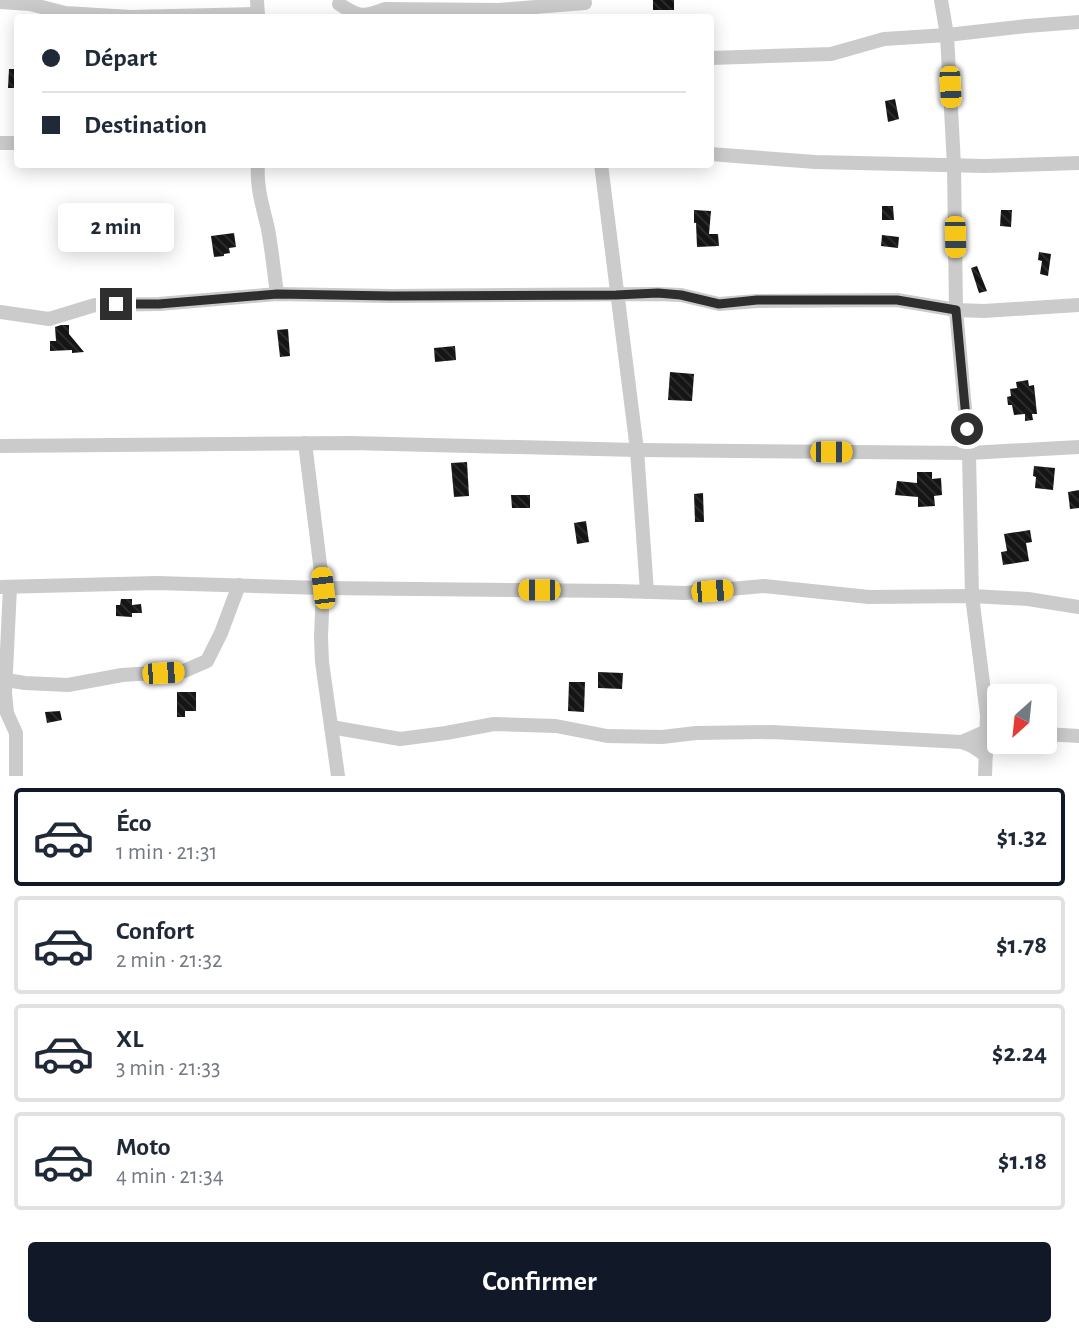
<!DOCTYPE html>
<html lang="fr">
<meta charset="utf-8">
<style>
body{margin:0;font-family:"Alegreya Sans",sans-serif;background:#f2f2f3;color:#1f2937;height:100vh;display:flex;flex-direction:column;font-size:26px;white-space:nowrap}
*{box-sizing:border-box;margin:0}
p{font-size:23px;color:#747a83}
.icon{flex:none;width:38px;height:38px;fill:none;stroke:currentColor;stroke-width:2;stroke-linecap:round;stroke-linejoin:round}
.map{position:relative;height:776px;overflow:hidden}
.drawer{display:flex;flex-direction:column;background:#fff;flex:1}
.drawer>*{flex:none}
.hud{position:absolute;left:14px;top:14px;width:700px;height:154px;border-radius:7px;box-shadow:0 4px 18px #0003;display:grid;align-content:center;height:154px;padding:0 28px;background:#fff}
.needle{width:46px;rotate:207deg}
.buttons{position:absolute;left:987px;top:684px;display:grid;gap:14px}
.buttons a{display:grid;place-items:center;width:70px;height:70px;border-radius:7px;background:#fff;box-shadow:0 4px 18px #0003;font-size:35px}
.end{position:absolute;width:32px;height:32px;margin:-16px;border:9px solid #2e2e2e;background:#fff;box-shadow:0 0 0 4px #fff}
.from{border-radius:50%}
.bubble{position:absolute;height:49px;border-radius:7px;background:#fff;box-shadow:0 4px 18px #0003;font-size:23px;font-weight:600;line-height:49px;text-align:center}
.car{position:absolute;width:21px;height:42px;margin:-21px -10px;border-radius:9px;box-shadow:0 0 5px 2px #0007;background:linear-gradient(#f5c518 24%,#345 0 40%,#f5c518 0 76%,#345 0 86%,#f5c518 0)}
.hud b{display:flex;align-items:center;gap:24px;height:66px;font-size:26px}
.hud b+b{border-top:2px solid #e0e1e3}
.hud i{width:18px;height:18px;background:#1f2937}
ul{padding:12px 0 0;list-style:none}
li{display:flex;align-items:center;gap:21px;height:98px;margin:0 14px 10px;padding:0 14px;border:4px solid #e0e1e3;border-radius:7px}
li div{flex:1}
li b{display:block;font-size:26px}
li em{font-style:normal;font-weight:600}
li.selected{border-color:#111827}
li>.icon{width:63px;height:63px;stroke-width:1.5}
.cta{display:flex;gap:14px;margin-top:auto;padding:14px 28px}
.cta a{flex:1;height:80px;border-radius:7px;background:#111827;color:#fff;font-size:28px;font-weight:600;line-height:80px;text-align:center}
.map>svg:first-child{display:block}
.building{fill:url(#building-back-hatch)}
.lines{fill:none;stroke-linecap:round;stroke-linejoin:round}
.minor{stroke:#cbcbcb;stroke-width:14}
.route{stroke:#2e2e2e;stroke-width:9}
</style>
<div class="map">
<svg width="1079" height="776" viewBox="0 0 1079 776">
<defs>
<pattern id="building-back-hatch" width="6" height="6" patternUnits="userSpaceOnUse" patternTransform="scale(1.75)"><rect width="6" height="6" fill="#151515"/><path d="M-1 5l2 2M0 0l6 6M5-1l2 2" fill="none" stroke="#2f2f2f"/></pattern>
</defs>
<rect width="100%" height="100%" fill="#fff"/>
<!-- building -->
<g class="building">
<rect x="653" y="0" width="21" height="10"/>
<path d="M9 69H18V88H8Z"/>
<path d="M895 99 899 119 888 122 885 101Z"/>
<path d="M882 206H893L894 220H882Z"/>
<path d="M694 210 711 211 709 234H718L719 246 697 247 696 223H694Z"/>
<path d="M1001 210H1012L1011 227 1000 226Z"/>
<path d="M79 211H89L91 224H97V241H79Z"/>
<path d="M234 233 236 247 229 248 230 253 224 254V256L214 257 211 236Z"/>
<path d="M882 235 899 237 898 248 881 246Z"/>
<path d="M1039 252 1051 254 1048 276 1040 274 1042 261 1038 260Z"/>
<path d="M977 266 987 291 979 293 971 268Z"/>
<path d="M61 325H69V334L84 352 72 353V350L50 351V341H56L55 327Z"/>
<path d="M288 329 290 356 280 357 277 330Z"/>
<path d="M455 346 456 360 435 362 434 348Z"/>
<path d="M670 372 694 374 692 401 668 400Z"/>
<path d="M1028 380 1029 386 1034 385 1037 414H1032L1033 420 1025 421V414L1014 415 1012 405H1008L1007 397 1011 396 1010 389 1017 388 1016 382Z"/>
<path d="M467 462 469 496 454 497 451 463Z"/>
<path d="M1034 466 1055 468 1053 490 1035 488 1036 477 1033 476Z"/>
<path d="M917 472H932V479L941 478 942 495 934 496 935 506 918 507V497L895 495 897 481 917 483Z"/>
<path d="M1079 490V508L1070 509 1068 492Z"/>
<path d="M703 493 704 522H695L694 494Z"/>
<path d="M511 495H530V508H512Z"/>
<path d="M586 521 589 542 577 544 574 523Z"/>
<path d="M1030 530 1032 542 1026 543 1029 561 1003 565 1001 552 1007 551 1004 534Z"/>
<path d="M121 599H132V605L141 604 142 613H132V617L116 616V605H120Z"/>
<path d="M598 672 623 673 622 689 598 688Z"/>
<path d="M569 682H585L584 712 568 711Z"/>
<path d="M177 692H196V711H185V717H177Z"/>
<path d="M60 711 62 720 47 723 45 712Z"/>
</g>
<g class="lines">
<!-- minor -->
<g class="minor">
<path d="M257 0 258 18"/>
<path d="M941 0 947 35 954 165 956 310 969 453 972 596 987 715 985 776"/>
<path d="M0 2 30 4 65 13 131 17 258 14"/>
<path d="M339 4C359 17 362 18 385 9L499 10 585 3"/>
<path d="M710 58 831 54 884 39 947 35 1027 26 1079 22"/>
<path d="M0 143H18"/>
<path d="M710 154 815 162 985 166 1079 163"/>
<path d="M258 164C256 187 263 207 268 229 272 251 274 272 277 294"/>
<path d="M601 164 637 450 647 592"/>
<path d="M0 312 49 319 95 305 159 304 277 294 391 296 658 294 681 295 719 304 757 301 897 300 956 310 984 311 1079 305"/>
<path d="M305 443 323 588 321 637 322 662 338 776"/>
<path d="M0 446 351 443 637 450 969 453 1079 447"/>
<path d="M0 587 157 583 323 588 618 591 685 593 764 586 869 597 972 596 1028 599 1079 607"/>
<path d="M10 587 5 693 7 713 16 733V776"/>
<path d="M0 681 6 680 25 683 68 685 122 675 184 671 207 661 221 633 239 585"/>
<path d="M331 727 400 739 446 733 494 724 556 726 607 736 662 737 696 733 772 732 962 742 972 746 986 755"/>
<path d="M1045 734 1079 736"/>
<path d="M962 742 987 731 999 732"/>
</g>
</g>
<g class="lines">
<!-- route -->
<path class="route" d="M116 304H159L277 294 391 296 616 295 658 293 681 295 719 304 757 300H897L956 310 967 429"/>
</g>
</svg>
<div class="buttons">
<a><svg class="needle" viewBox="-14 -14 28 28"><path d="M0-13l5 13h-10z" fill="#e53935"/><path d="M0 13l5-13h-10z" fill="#747a83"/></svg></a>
</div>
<i class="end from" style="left:967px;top:429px"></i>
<i class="end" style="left:116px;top:304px"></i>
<div class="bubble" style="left:58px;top:203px;width:116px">2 min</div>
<i class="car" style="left:950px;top:87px;rotate:177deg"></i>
<i class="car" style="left:955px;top:237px;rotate:179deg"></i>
<i class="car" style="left:831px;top:452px;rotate:90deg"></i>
<i class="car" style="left:323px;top:588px;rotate:353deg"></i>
<i class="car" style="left:539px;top:590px;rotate:270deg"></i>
<i class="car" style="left:712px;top:591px;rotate:85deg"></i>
<i class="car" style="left:163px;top:673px;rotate:86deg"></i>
<div class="hud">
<b><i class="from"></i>Départ</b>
<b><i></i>Destination</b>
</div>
</div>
<section class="drawer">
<ul>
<li class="selected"><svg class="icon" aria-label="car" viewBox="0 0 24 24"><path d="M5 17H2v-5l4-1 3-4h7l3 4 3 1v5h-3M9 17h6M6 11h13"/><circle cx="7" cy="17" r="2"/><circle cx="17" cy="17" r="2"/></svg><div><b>Éco</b><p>1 min · 21:31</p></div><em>$1.32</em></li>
<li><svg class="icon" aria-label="car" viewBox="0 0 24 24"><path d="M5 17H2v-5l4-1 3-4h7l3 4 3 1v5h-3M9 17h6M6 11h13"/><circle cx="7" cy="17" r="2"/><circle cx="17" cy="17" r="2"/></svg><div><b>Confort</b><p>2 min · 21:32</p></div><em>$1.78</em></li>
<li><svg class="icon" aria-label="car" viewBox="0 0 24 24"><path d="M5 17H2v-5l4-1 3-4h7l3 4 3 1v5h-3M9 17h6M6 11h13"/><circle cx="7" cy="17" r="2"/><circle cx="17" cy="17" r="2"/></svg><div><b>XL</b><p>3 min · 21:33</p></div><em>$2.24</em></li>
<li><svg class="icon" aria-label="car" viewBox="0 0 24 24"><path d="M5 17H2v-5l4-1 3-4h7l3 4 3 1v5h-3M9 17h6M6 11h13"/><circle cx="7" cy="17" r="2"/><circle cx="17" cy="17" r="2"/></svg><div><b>Moto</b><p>4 min · 21:34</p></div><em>$1.18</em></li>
</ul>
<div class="cta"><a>Confirmer</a></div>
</section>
